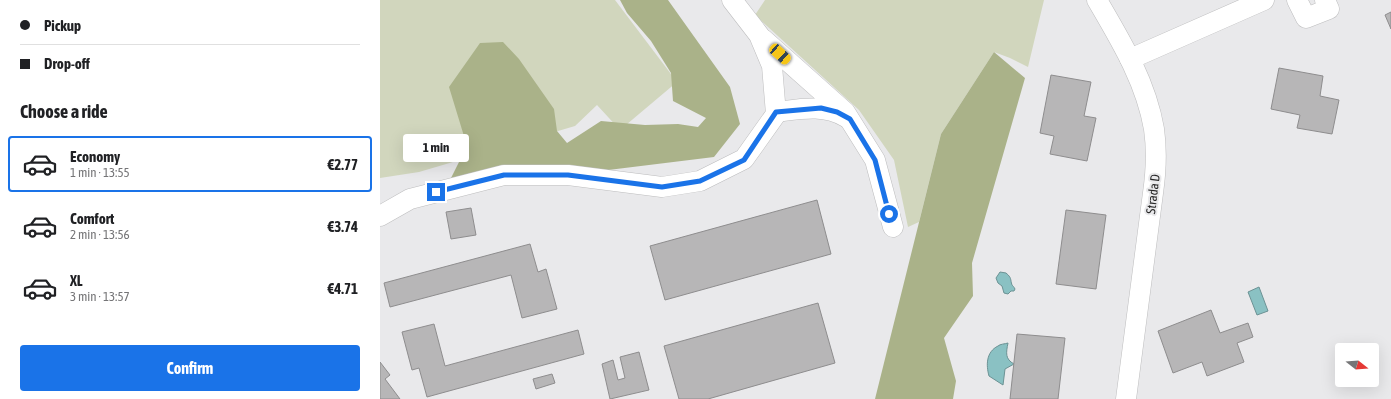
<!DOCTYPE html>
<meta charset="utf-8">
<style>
body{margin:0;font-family:"Asap Condensed",sans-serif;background:#f2f2f2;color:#202124;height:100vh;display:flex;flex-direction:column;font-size:15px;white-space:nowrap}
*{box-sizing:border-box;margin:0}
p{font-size:13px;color:#757577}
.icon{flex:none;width:22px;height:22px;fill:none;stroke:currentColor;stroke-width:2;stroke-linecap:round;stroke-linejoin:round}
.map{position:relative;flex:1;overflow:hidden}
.side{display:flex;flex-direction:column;background:#fff;width:380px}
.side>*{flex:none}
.guide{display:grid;align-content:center;height:88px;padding:0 20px;background:#fff}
.needle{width:26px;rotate:107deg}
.buttons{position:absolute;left:955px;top:343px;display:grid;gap:8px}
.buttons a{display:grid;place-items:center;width:44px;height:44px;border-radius:4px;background:#fff;box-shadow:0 4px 16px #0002;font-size:20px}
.end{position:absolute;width:18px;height:18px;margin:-9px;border:5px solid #1a73e8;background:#fff;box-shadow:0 0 0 2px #fff}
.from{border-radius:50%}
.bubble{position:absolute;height:28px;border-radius:4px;background:#fff;box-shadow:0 4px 16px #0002;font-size:13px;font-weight:700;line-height:28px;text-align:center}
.car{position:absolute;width:12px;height:24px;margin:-12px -6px;border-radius:5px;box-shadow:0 0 3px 1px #0007;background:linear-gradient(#f5c518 24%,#345 0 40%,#f5c518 0 76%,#345 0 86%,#f5c518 0)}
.guide b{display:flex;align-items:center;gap:14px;height:38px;font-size:15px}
.guide b+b{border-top:1px solid #e0e0e0}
.guide i{width:10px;height:10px;background:#202124}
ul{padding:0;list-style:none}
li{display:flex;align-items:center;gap:12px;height:56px;margin:0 8px 6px;padding:0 12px;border:2px solid transparent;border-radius:4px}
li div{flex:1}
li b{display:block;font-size:15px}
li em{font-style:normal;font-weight:700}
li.current{border-color:#1a73e8}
li>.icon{width:36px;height:36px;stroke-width:1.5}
h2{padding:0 20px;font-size:18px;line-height:48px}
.button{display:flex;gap:8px;margin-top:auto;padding:8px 20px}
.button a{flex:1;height:46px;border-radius:4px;background:#1a73e8;color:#fff;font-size:16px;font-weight:700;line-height:46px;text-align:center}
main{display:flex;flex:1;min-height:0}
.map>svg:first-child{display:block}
.green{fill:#d1d6bd}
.forest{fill:#aab289}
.water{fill:#8ac1c3;stroke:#6c9294}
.building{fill:#b7b6b7;stroke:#8e8d8e}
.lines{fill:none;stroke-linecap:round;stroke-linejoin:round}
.minor-casing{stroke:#bdbdbe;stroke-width:21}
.minor{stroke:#fff;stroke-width:20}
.route{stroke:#1a73e8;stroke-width:5}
.labels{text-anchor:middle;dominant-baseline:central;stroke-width:4;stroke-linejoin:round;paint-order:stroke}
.street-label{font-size:13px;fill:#262626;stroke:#e9e9eb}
</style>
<main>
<section class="side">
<div class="guide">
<b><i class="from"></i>Pickup</b>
<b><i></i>Drop-off</b>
</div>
<h2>Choose a ride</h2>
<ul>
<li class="current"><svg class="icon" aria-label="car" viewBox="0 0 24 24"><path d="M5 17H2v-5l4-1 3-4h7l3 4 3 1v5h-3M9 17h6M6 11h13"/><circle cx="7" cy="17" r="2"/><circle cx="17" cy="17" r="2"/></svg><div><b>Economy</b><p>1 min · 13:55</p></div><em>€2.77</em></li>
<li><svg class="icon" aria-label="car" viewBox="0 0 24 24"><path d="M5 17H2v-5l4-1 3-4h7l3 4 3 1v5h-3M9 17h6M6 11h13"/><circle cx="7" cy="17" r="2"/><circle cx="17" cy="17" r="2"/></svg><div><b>Comfort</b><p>2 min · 13:56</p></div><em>€3.74</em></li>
<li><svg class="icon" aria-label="car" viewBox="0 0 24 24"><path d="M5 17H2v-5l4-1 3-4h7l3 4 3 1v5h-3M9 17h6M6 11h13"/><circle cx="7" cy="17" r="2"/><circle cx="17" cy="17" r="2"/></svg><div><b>XL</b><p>3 min · 13:57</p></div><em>€4.71</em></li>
</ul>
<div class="button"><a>Confirm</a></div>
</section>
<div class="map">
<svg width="1011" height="399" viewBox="0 0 1011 399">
<rect width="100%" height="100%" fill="#e9e9eb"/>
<!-- green -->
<g class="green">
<path d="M0 0H235L297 82 240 130 217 105 195 126 39 172 0 178Z"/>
<path d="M385 0H664L648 67 630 58 614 52 561 134 539 222 528 227 514 160 479 110 375 15Z"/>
</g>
<!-- forest -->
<g class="forest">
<path d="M240 0H288L350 87 360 124 334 157 212 172 143 166 71 178 87 146 69 87 100 43 123 42 139 59 174 109 177 131 187 143 221 121 265 125 298 124 318 127 326 118 293 101 291 73 271 41 247 13Z"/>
<path d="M614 52 645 78 592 263 593 296 564 338 576 381 573 399H495L561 134Z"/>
</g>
<!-- water -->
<g class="water">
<path d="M620 272 626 273C632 278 630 279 632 285 633 286 634 287 635 289L634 291H631L628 294 624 293 622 286 618 283 616 278Z"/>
<path d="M879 287 888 311 877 315 868 292Z"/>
<path d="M628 343C626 353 625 359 634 364L625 369 623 385 609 376C606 365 606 352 618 346 620 344 625 344 628 343Z"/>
</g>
<!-- building -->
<g class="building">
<path d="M1011 12V29L1005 15Z"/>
<path d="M899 68 943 76 940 96 959 100 952 134 917 128 920 115 891 109Z"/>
<path d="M671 75 711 82 704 116 716 118 707 161 670 154 674 136 660 133Z"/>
<path d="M437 200 451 254 285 300 270 246Z"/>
<path d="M91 208 96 235 71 239 66 212Z"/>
<path d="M686 210 726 215 716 289 676 284Z"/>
<path d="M150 244 158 272 166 269 177 309 142 318 131 275 10 307 4 283Z"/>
<path d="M438 303 455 363 328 399H299L284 346Z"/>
<path d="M831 310 840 333 868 323 873 337 857 343 864 362 827 376 822 362 793 373 778 331Z"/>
<path d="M54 324 65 366 198 330 204 354 47 397 39 368 32 370 22 332Z"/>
<path d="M637 334 685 338 678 399H630Z"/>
<path d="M259 352 269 390 230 399 222 364 233 360 238 380 245 378 240 357Z"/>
<path d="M0 362 10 375 5 379 20 399H0Z"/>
<path d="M172 374 175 383 156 389 153 379Z"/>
</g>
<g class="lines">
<!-- minor casing -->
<g class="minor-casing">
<g id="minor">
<path d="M717 0C741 41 766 82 774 129 777 150 776 172 773 193L746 399"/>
<path d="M917 0 926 18 949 9 945 0"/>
<path d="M383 39 465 112 495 160 513 227"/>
<path d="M750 59 884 0"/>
<path d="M396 112C421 109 443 104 466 117"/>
<path d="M0 216 30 199 124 175H188L282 187 320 181 364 159 396 114 392 66 379 35 352 0"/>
</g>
</g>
<!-- minor -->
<use href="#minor" class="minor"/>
</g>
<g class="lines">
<!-- route -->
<path class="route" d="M56 192 124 175H188L282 187 320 181 364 160 396 112 441 108 457 112 470 119 495 160 509 214"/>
</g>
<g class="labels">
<!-- street labels -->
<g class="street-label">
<text transform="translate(773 194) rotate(-83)">Strada D</text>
</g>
</g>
</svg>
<div class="buttons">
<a><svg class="needle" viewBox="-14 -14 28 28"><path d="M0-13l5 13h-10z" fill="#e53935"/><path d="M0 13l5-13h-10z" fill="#757577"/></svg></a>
</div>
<i class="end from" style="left:509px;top:214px"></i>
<i class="end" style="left:56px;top:192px"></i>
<div class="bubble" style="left:23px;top:134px;width:66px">1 min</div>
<i class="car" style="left:400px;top:54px;rotate:132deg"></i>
</div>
</main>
